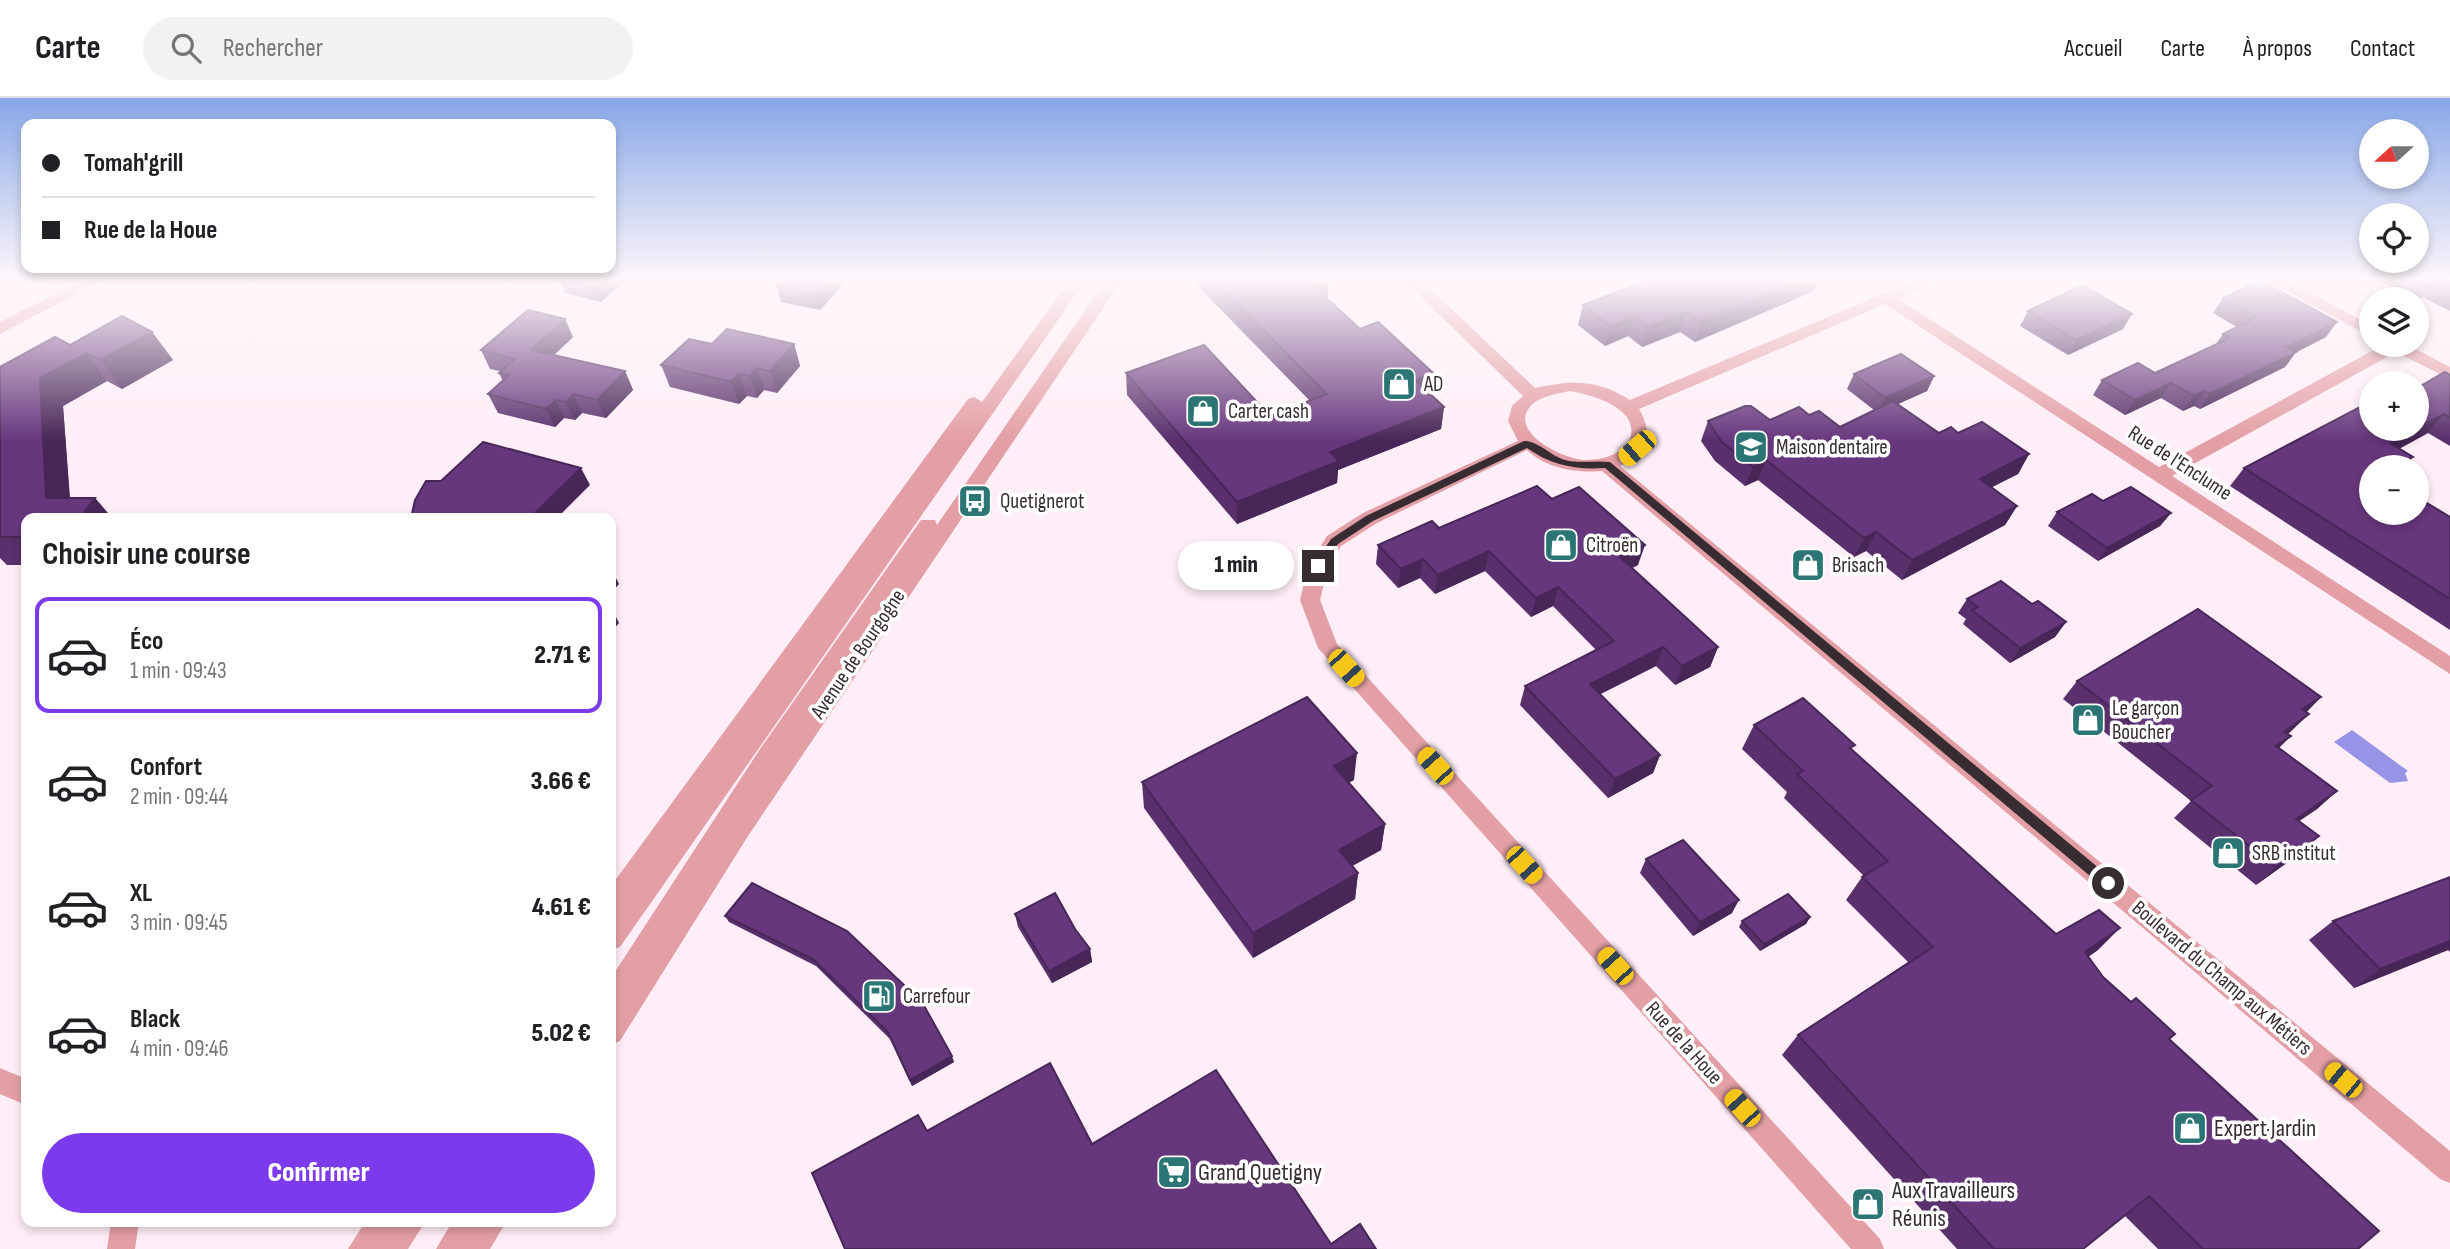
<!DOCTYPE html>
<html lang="fr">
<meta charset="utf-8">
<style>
body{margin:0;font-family:"Sofia Sans Condensed",sans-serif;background:#f2f2f2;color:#202124;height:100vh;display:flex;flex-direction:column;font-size:26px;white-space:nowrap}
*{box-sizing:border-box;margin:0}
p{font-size:23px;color:#757577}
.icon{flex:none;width:38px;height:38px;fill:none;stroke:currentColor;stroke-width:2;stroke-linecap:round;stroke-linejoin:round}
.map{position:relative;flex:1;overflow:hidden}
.sheet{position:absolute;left:21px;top:415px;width:595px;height:714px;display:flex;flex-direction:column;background:#fff;border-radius:14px;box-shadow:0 4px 10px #0003}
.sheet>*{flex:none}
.banner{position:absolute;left:21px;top:21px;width:595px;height:154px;border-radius:14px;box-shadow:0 4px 10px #0003;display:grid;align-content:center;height:154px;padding:0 21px;background:#fff}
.needle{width:46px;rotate:249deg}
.fabs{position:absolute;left:2359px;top:21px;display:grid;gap:14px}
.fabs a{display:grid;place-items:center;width:70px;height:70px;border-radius:50%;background:#fff;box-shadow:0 4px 10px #0003;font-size:35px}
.end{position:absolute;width:32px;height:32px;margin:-16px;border:9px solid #362c31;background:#fff;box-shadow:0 0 0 4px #fff}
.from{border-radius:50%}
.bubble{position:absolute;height:49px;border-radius:24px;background:#fff;box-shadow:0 4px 10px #0003;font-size:23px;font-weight:800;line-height:49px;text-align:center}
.car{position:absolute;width:21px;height:42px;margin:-21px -10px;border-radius:9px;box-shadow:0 0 5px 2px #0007;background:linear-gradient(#f5c518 24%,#345 0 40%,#f5c518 0 76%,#345 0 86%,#f5c518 0)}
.banner b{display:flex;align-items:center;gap:24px;height:66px;font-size:26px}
.banner b+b{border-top:2px solid #e0e0e0}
.banner i{width:18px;height:18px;background:#202124}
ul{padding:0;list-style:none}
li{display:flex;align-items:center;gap:21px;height:116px;margin:0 14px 10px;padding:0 7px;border:4px solid transparent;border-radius:14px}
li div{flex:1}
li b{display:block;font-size:26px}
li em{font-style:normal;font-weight:800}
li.selected{border-color:#7c3aed}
li>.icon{width:63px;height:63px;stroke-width:1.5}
h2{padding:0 21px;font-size:32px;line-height:84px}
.action{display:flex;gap:14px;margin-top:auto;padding:14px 21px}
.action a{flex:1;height:80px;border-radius:42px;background:#7c3aed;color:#fff;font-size:28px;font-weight:800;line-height:80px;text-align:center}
header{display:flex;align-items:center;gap:42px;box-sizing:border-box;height:98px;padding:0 35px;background:#fff;border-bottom:2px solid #e0e0e0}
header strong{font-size:33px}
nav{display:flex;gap:38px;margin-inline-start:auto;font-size:24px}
.search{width:490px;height:63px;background:#f2f2f2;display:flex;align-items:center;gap:18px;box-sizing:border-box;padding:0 24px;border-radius:38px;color:#757577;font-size:26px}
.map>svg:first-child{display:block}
.water{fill:#9794e8}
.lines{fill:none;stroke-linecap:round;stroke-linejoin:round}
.street{fill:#e39fa5;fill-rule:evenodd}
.wall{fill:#592f6c}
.shaded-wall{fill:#482658}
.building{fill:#67377d;stroke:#482658;stroke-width:2}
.route{fill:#362c31}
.labels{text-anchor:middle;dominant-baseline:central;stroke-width:7;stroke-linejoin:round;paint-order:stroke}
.poi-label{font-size:21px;fill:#362c31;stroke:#fff;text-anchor:start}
.street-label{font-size:21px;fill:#362c31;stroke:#fff}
.near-poi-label{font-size:24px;fill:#362c31;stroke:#fff;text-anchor:start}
</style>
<header>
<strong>Carte</strong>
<div class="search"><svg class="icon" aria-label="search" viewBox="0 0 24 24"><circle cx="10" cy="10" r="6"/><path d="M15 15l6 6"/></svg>Rechercher</div>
<nav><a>Accueil</a><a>Carte</a><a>À propos</a><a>Contact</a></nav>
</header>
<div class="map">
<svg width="2450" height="1151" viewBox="0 0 2450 1151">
<rect width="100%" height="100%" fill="#ffeef7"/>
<!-- water -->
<path class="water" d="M2352 632 2408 673 2405 675 2408 683 2390 685 2334 644Z"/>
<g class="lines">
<!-- street -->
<g class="street">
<path d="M83 182H103L0 236V224Z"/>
<path d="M1070 182H1086L620 849 611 852V822L615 816 611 817V788L968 301 974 299 982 304Z"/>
<path d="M1106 182H1122L748 738 620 943 611 947V880L760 651 921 422H935L937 427Z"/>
<path d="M1404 182H1421L1535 290C1572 282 1597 281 1630 302L1916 182H1937L1935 185 1898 201 2159 369 2383 247H2408L2450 269V281L2396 254 2172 378 2450 558V576L1885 206 1639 311C1654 335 1647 357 1620 368L2450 1053V1085L2440 1081 1602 373C1577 375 1547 371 1527 352L1377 425 1341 448 1328 469 1320 502 1337 546 1880 1141 1884 1151H1851L1318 550 1300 502 1308 468 1327 438 1363 415 1518 343 1508 323 1512 308 1523 298ZM1570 293C1594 297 1649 313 1626 349 1614 358 1601 362 1585 362 1565 362 1510 336 1529 310 1538 298 1557 296 1570 293Z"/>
<path d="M2266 182H2286L2371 227V239Z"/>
<path d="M0 970 26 981V1007L0 996Z"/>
<path d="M111 1124H139L135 1151H107Z"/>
<path d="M365 1124H425L408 1151H348Z"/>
<path d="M452 1124H506L490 1151H436Z"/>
</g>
</g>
<!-- wall -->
<g class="wall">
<path d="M559 182H625L601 204 565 195Z"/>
<path d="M771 182H847L820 212 781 204 776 186 772 185Z"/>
<path d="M1192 182H1329L1327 201 1444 309 1441 331 1338 372 1337 385 1237 426 1127 297 1126 275 1270 318 1310 303Z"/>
<path d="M1648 182H1818L1814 193 1695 244 1680 234 1642 249 1628 238 1605 248 1578 227 1583 207Z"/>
<path d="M2377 182H2450V213L2422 199 2417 202Z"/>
<path d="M2223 200 2326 239 2296 254 2285 269 2200 311 2194 308 2183 313 2161 300 2125 317 2093 297 2102 282 2155 275 2216 246 2223 236 2237 229 2213 215Z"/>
<path d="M2028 213 2123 231 2068 257 2020 228Z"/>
<path d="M152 234 173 262 122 291 107 283 63 308 70 400H95L112 420H26V467H7L0 460V269L70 247Z"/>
<path d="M573 239 554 257 625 273 633 292 606 320 582 315 575 322 564 320 555 329 498 315 488 296 503 283 499 275 500 273 490 271 481 252Z"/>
<path d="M712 246H794L800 268 777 295 764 292 757 300 747 298 739 306 670 289 661 267Z"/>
<path d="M1854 276 1934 278 1927 293 1898 306 1939 335H1958L2029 356 2018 376 1991 389 2017 408 2005 427 1902 482 1866 453 1854 459 1758 382 1745 388 1715 363 1701 343 1708 323 1770 322 1809 317 1840 329 1874 312 1847 291Z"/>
<path d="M2450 277V348L2428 335 2399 351 2413 359 2404 369H2371V415L2450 419V532L2230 388 2244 370 2371 331Z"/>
<path d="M1552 401 1638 467 1632 470 1718 549 1710 569 1675 587 1656 568 1600 596 1660 657 1653 675 1608 700 1520 607 1525 588 1596 552 1553 508 1531 519 1485 473 1435 496 1420 480 1398 490 1376 466 1378 447Z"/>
<path d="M2103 403 2171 415 2160 428 2098 463 2048 428 2057 414Z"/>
<path d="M1967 501 2032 506 2066 524 2055 539 2010 565 1963 526 1966 521 1958 515Z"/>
<path d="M2077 583 2321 599 2306 614 2309 616 2288 636 2279 650 2337 693 2317 711 2299 723V756L2256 787 2174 720 2191 703 2063 601Z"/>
<path d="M1754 627 1852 652 2056 836 2098 852 2088 859 2103 879 2169 941 2358 1151H2158L2124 1117 2083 1151H1957L1782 957 1798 937 1908 864 1846 802 1862 779 1864 778 1784 700 1787 694 1742 651Z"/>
<path d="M1354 682 1349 684 1385 726 1381 752 1352 768 1358 775 1355 801 1253 860 1144 710 1142 684Z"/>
<path d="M1646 761 1732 815 1693 838 1640 775Z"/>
<path d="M2450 779V854L2448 852 2354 890 2309 842 2333 823Z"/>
<path d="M752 785 954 964 912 988 890 941 816 868 729 824 725 818Z"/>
<path d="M1015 816 1075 831 1090 851 1092 864 1052 885 1018 829Z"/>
<path d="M1810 819 1806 826 1760 853 1739 829 1742 823Z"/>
</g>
<!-- shaded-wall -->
<g class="shaded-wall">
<path d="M603 182H625L601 204 594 190Z"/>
<path d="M830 182H847L820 212 816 197Z"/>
<path d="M1320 182H1329L1327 201 1309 207 1310 185Z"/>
<path d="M1801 182H1818L1814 193 1695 244 1701 224Z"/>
<path d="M2432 182H2436L2422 199 2417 202Z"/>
<path d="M1686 214 1680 234 1642 249 1648 229Z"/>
<path d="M2132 216 2123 231 2068 257 2076 242Z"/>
<path d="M1634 219 1628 238 1605 248 1610 228Z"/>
<path d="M565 221 573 239 540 270 531 252Z"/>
<path d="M2337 224 2326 239 2283 261 2296 254 2285 269 2200 311 2210 296 2287 249Z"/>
<path d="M152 234 173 262 122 291 101 262Z"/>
<path d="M794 246 800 268 777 295 770 273Z"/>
<path d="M86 255 107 283 63 308 71 420 46 400 40 280Z"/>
<path d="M757 270 764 292 757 300 750 278Z"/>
<path d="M625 273 633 292 606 320 597 302Z"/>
<path d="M1433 275 1430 297 1415 282Z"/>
<path d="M739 276 747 298 739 306 731 284Z"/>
<path d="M1934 278 1927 293 1878 315 1885 300Z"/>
<path d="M2171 285 2161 300 2125 317 2135 302Z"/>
<path d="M2205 293 2194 308 2183 313 2194 298Z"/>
<path d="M574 296 582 315 575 322 566 304Z"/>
<path d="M556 302 564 320 555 329 546 311Z"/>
<path d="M1444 309 1441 331 1338 372 1337 385 1237 426V404L1330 354Z"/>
<path d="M2444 316 2428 335 2374 364 2390 345Z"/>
<path d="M2029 356 2018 376 1969 401 1980 381Z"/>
<path d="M2413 359 2404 369H2394Z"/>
<path d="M1766 362 1758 382 1745 388 1753 369Z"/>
<path d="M581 370 590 387 557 420H530Z"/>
<path d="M95 400 112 420H80Z"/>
<path d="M2017 408 2005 427 1902 482 1912 462Z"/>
<path d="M2171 415 2160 428 2098 463 2107 450Z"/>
<path d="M1876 434 1866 453 1854 459 1864 440Z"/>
<path d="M1645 447 1638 467 1614 479 1620 459Z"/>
<path d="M1489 453 1485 473 1435 496 1438 477Z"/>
<path d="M1423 461 1420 480 1398 490 1401 471Z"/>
<path d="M611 470 619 486 611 495Z"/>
<path d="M1558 489 1553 508 1531 519 1536 500Z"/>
<path d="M611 509 619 525 611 534Z"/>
<path d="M2066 524 2055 539 2010 565 2020 550Z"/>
<path d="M1663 549 1656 568 1583 605 1590 586Z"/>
<path d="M1718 549 1710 569 1675 587 1682 568Z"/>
<path d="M2321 599 2303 618 2302 611Z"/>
<path d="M2309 616 2290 634 2266 652 2284 634Z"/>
<path d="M2291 638 2272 657 2276 648Z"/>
<path d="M1357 655 1354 682 1332 694 1334 668Z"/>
<path d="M1660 657 1653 675 1608 700 1615 681Z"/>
<path d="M2337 693 2317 711 2277 738 2296 721Z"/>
<path d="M1385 726 1381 752 1336 777 1339 752Z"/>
<path d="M2319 738 2299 756 2256 787 2276 769Z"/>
<path d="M1358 775 1355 801 1253 860V835Z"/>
<path d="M1739 802 1732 815 1693 838 1700 824Z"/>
<path d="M1810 819 1806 826 1760 853 1764 846Z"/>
<path d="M2120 830 2098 852 2063 876 2085 854Z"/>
<path d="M2450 843V851L2448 852 2354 890 2380 871Z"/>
<path d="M1090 851 1092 864 1052 885 1049 873Z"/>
<path d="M952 958 954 964 912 988 910 982Z"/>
</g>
<!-- building -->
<g class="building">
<path d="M565 182H603L594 190Z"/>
<path d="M783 182H830L816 197 777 189Z"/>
<path d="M1213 182H1320L1310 185 1360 231 1378 224 1433 275 1415 282 1444 309 1330 354 1339 363 1237 404 1126 275 1204 247 1270 318 1327 296Z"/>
<path d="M1648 182H1801L1701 224 1686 214 1648 229 1634 219 1610 228 1583 207Z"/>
<path d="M2261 183 2337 224 2287 249 2296 254 2210 296 2205 293 2194 298 2171 285 2135 302 2102 282 2138 265 2155 275 2230 240 2223 236 2257 219 2223 200Z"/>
<path d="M2083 187 2132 216 2076 242 2028 213Z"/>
<path d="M528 212 565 221 531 252 625 273 597 302 574 296 566 304 556 302 546 311 488 296 509 277 499 275 515 261 481 252Z"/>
<path d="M122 218 152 234 101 262 86 255 40 280 46 400H95L80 420H26V439H0V269L55 239 70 247Z"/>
<path d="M727 231 794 246 770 273 757 270 750 278 739 276 731 284 661 267 689 241 712 246Z"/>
<path d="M1901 256 1934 278 1885 300 1854 276Z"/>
<path d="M2445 274 2450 277V320L2444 316 2390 345 2413 359 2394 369H2371V415H2417V399L2450 419V501L2244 370 2364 307 2371 312V331H2417V290Z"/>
<path d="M1893 303 1939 335 1951 329 1958 335 1982 324 2029 356 1980 381 2017 408 1912 462 1876 434 1864 440 1766 362 1753 369 1722 344 1708 323 1745 308H1751L1770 322 1799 309 1809 317 1819 313 1840 329Z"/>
<path d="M483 344 581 370 530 420H411L415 402 426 383H441Z"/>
<path d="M1537 388 1552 401 1579 389 1645 447 1620 459 1718 549 1682 568 1663 549 1590 586 1660 657 1615 681 1525 588 1614 543 1558 489 1536 500 1489 453 1438 477 1423 461 1401 471 1378 447 1432 423 1439 430Z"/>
<path d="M2131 389 2171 415 2107 450 2057 414 2092 396 2103 403Z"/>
<path d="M2001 483 2032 506 2038 503 2066 524 2020 550 1972 512 1978 509 1967 501Z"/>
<path d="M2198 511 2321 599 2302 611 2309 616 2284 634 2291 638 2276 648 2337 693 2296 721 2319 738 2276 769 2191 702 2212 688 2077 583Z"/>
<path d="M1307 599 1357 655 1334 668 1385 726 1339 752 1358 775 1253 835 1142 684Z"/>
<path d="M1803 600 1855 647 1850 650 2056 836 2099 812 2120 830 2085 854 2103 879 2131 904 2136 900 2175 936 2169 941 2379 1133 2358 1151H2203L2149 1098 2083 1151H1994L1798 937 1933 849 1862 779 1888 763 1797 676 1803 673 1754 627Z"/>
<path d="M1683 742 1739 802 1700 824 1646 761Z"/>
<path d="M2450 779V843L2380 871 2333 823Z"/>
<path d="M752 785 847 833 922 904 952 958 910 982 888 934 813 861 725 818Z"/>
<path d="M1055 795 1075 831 1090 851 1049 873 1015 816Z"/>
<path d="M1788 796 1810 819 1764 846 1742 823Z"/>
<path d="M1050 965 1092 1046 1216 972 1331 1146 1360 1126 1376 1151H845L812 1075 918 1017 927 1033Z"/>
</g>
<!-- sky -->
<linearGradient id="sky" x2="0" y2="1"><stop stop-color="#87a7e8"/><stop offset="0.53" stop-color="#fff7fb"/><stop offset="1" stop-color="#fff7fb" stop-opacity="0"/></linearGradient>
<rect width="2450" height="343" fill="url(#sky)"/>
<!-- route -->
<path class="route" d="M1524 343C1537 342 1551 358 1565 362 1580 366 1595 362 1610 364L2112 781V789H2103L1605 370C1575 372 1551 367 1527 350L1373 423 1338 446 1322 471H1314L1313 468 1331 441 1366 418Z"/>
<!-- icons -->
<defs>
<g id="shop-square" transform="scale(1.75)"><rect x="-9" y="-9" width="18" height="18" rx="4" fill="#2b7575" stroke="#fff"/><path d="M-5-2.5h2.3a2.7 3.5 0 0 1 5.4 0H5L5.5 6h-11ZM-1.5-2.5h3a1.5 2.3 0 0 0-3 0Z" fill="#fff"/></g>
<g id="university-square" transform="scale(1.75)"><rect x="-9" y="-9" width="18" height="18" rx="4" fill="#2b7575" stroke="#fff"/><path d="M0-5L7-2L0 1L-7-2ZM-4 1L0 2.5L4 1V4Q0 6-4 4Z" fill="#fff"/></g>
<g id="bus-square" transform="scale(1.75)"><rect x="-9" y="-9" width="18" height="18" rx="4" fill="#2b7575" stroke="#fff"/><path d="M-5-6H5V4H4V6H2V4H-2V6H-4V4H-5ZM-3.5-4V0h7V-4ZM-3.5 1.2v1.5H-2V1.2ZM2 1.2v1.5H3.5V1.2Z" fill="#fff"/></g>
<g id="fuel-square" transform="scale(1.75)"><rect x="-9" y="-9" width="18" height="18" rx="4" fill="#2b7575" stroke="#fff"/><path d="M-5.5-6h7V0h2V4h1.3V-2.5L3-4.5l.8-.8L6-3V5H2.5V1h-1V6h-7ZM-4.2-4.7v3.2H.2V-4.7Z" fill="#fff"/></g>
<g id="supermarket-square" transform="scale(1.75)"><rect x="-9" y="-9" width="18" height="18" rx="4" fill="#2b7575" stroke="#fff"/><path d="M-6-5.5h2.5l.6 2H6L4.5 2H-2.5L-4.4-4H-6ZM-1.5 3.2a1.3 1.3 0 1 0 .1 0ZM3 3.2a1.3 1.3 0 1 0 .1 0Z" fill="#fff"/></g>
</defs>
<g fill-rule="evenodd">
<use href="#shop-square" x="1399" y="286"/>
<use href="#shop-square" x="1203" y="313"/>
<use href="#university-square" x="1751" y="349"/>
<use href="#bus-square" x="975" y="403"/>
<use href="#shop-square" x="1561" y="447"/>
<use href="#shop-square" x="1808" y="467"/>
<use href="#shop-square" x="2088" y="622"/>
<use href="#shop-square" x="2228" y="755"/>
<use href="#fuel-square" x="879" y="898"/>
<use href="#shop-square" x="2190" y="1030"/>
<use href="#supermarket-square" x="1174" y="1074"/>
<use href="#shop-square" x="1868" y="1106"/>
</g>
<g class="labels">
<!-- poi labels -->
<g class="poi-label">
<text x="1424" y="286">AD</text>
<text x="1228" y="313">Carter cash</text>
<text x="1776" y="349">Maison dentaire</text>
<text x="1000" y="403">Quetignerot</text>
<text x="1586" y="447">Citroën</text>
<text x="1832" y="467">Brisach</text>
<text x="2112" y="610">Le garçon<tspan x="2112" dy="24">Boucher</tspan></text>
<text x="2252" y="755">SRB institut</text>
<text x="903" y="898">Carrefour</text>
</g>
<!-- street labels -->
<g class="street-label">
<text transform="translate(2180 365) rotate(33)">Rue de l'Enclume</text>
<text transform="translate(858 556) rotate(-56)">Avenue de Bourgogne</text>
<text transform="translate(2222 880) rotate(40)">Boulevard du Champ aux Métiers</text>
<text transform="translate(1684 945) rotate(48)">Rue de la Houe</text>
</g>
<!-- near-poi labels -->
<g class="near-poi-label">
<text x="2214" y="1030">Expert Jardin</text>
<text x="1198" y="1074">Grand Quetigny</text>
<text x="1892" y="1092">Aux Travailleurs<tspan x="1892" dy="28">Réunis</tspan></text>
</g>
</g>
</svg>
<div class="fabs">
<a><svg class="needle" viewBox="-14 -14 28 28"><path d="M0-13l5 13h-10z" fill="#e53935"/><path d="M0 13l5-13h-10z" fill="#757577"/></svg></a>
<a><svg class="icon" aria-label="locate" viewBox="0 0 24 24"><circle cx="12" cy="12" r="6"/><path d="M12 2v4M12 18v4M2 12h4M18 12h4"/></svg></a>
<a><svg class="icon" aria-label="layers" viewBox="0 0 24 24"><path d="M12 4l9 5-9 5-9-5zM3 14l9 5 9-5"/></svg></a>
<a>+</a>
<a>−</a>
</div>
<i class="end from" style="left:2108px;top:785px"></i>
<i class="end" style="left:1318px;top:468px"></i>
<div class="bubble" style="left:1178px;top:443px;width:116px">1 min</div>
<i class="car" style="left:1637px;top:350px;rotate:229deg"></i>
<i class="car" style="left:1346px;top:570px;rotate:138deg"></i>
<i class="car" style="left:1435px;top:668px;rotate:318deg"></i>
<i class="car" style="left:1524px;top:767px;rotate:138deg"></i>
<i class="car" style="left:1615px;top:868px;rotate:318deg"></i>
<i class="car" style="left:2343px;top:982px;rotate:310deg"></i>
<i class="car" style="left:1742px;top:1010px;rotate:318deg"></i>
<div class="banner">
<b><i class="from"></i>Tomah'grill</b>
<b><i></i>Rue de la Houe</b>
</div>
<section class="sheet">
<h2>Choisir une course</h2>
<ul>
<li class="selected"><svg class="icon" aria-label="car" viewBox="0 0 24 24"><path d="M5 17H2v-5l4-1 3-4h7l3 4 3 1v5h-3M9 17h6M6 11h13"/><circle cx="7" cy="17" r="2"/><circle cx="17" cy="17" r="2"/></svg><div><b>Éco</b><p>1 min · 09:43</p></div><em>2.71 €</em></li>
<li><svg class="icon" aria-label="car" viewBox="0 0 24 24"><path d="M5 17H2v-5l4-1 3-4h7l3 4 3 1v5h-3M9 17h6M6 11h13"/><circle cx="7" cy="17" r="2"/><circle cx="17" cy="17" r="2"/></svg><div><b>Confort</b><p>2 min · 09:44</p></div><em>3.66 €</em></li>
<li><svg class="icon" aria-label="car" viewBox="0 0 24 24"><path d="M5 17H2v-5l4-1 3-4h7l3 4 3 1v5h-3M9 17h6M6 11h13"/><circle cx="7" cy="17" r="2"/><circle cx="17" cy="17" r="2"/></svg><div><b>XL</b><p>3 min · 09:45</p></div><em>4.61 €</em></li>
<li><svg class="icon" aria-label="car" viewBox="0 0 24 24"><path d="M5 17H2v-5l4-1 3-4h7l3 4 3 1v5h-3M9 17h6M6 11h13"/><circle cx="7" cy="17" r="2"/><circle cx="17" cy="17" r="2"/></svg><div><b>Black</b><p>4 min · 09:46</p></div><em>5.02 €</em></li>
</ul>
<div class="action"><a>Confirmer</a></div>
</section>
</div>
